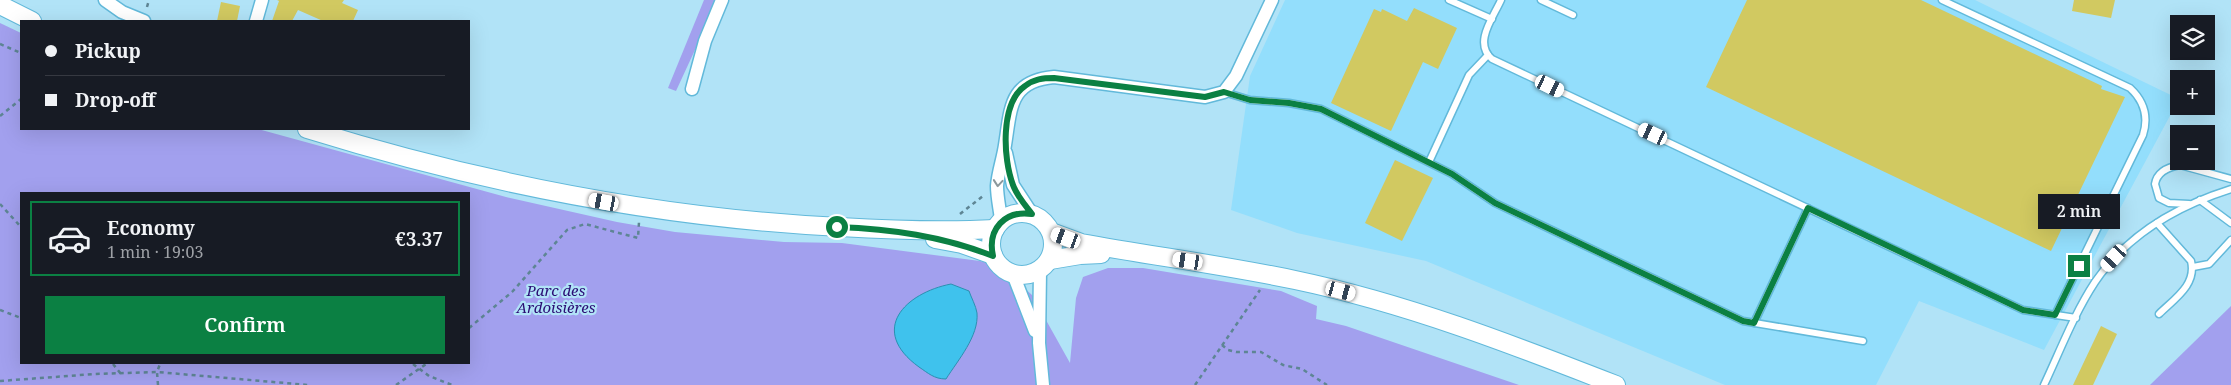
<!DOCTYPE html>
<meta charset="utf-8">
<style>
body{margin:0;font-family:"Noto Serif",serif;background:#242831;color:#f1f3f6;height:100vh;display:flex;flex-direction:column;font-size:19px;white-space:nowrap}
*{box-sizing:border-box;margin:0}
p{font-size:16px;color:#9ea1a6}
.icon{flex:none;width:28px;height:28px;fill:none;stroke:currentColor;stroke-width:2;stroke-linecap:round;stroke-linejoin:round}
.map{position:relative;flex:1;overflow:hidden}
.details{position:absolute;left:20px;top:192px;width:450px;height:172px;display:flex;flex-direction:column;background:#171b24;border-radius:0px;box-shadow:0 5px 20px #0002}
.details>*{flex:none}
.hud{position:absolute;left:20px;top:20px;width:450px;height:110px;border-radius:0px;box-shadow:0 5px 20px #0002;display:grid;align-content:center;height:110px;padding:0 25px;background:#171b24}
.fabs{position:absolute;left:2170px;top:15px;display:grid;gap:10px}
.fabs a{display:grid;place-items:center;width:45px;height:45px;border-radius:0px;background:#171b24;box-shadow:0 5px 20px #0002;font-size:25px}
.end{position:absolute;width:22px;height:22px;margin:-11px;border:6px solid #0b8043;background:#fff;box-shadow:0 0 0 2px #fff}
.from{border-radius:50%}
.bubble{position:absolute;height:35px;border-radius:0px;background:#171b24;box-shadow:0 5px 20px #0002;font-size:16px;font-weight:600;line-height:35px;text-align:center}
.car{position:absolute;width:15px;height:30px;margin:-15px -8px;border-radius:6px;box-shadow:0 0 4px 1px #0007;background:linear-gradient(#fff 24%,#345 0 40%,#fff 0 76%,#345 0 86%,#fff 0)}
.hud b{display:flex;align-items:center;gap:18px;height:48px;font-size:19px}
.hud b+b{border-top:1px solid #363941}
.hud i{width:12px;height:12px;background:#f1f3f6}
ul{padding:9px 0 0;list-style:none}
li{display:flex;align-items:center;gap:15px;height:75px;margin:0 10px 8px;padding:0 15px;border:2px solid #363941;border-radius:0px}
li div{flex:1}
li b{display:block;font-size:19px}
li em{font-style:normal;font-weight:600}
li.selected{border-color:#0b8043}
li>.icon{width:45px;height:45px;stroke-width:1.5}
.primary-button{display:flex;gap:10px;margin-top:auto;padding:10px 25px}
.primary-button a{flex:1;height:58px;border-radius:0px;background:#0b8043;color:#fff;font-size:20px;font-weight:600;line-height:58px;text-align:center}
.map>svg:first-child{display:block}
.built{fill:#93defc}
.green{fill:#a2a0ee;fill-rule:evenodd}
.water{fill:#3fc2ed;stroke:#2c90b1}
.building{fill:#d1c961}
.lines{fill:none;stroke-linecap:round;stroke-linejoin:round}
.service-casing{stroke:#62b9da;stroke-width:9}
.minor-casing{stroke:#62b9da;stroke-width:15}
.secondary-casing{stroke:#62b9da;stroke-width:20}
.path{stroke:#5e8594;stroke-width:2.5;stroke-dasharray:4 4;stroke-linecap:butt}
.service{stroke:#fff;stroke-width:6}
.minor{stroke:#fff;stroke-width:12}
.secondary{stroke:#fff;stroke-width:18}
.oneway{stroke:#8c989c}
.route{stroke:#0b8043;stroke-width:6}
.labels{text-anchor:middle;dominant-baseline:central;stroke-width:4.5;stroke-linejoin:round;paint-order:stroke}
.park-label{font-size:15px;font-style:italic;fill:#2b0d74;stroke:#b1e3f7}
</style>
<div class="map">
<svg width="2231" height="385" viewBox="0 0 2231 385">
<rect width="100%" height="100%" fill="#b1e3f7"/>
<!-- built -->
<path class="built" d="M1285 0H1975L2179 99 2044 350 1919 301 1876 385H1725L1426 261 1297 233 1231 210 1250 76Z"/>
<!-- green -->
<g class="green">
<path d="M704 0H718L676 91 668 88Z"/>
<path d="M0 23 21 33V129H258L506 197 617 222 675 232 784 242 842 243 980 261 1000 266 1032 295 1070 363 1076 298 1083 277 1108 268H1143L1281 291 1317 306 1316 319 1346 326 1519 385H0ZM21 194H469V364H21Z"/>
<path d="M2231 306V385H2150Z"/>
</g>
<!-- water -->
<path class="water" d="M951 284 969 291C971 297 976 306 977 313 979 336 958 360 946 379 934 379 928 373 919 367 868 330 905 293 951 284Z"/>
<!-- building -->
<g class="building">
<path d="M277 0H344L342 3 358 10 353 21H323L298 10 292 21H272L279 1Z"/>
<path d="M1747 0H1921L2102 86 2101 89 2125 97 2051 251 1706 87Z"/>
<path d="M2074 0H2115L2111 18 2072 11Z"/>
<path d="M221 2 240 6 237 21H217Z"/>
<path d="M1414 8 1457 28 1438 69 1423 62 1391 131 1331 103 1374 9 1381 12 1382 9 1407 21Z"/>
<path d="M1395 160 1433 178 1402 241 1365 223Z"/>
<path d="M2101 326 2117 334 2093 385H2073Z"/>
</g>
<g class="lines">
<!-- service casing -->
<g class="service-casing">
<g id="service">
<path d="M1449 0 1492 19"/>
<path d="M1501 0C1493 18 1473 43 1492 59L2023 310 2076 318"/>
<path d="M1541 0 1573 15"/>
<path d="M1942 0 2130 88C2144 101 2149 116 2143 135L2055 315"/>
<path d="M1224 92 1250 100 1289 103 1321 109 1452 174 1495 203 1743 321 1863 341"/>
<path d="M1429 162 1469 75 1488 55"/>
<path d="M2200 200 2231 223"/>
<path d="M2189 204 2169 203 2159 198 2155 184C2157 172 2168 167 2180 165L2231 179"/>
<path d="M2157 223 2191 261C2197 285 2174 299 2159 314"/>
<path d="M2193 267 2209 264 2231 240"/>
<path d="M1754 323 1808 208"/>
<path d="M2044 385C2060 351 2074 314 2095 282 2127 235 2177 206 2231 189"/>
</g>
</g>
<!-- minor casing -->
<g class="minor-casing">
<g id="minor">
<path d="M105 0 122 12 144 21"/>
<path d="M256 21 262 0"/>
<path d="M692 89 705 41 722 0"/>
<path d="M1006 153 1013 185 1032 214"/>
<path d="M1001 220C1000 210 997 197 997 186 998 172 1003 159 1005 145 1011 108 1009 81 1054 77L1205 97 1224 92 1236 76 1272 0"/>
<path d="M1040 271 1039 343 1043 385"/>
<path d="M1013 274 1035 331"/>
</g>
</g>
<!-- secondary casing -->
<g class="secondary-casing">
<g id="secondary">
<path d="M0 5 32 21"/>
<path d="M307 129C481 183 658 218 840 227 892 230 943 232 995 229"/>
<circle cx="1022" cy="244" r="31"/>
<path d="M1051 232 1081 243C1152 256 1224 265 1295 280 1405 303 1511 344 1616 385"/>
<path d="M935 239 962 244 993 255"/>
<path d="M1050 260 1080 255 1101 254"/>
</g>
</g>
<!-- path -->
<g class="path">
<path d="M147 7 149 0"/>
<path d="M0 44 21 53"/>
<path d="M0 116 21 99"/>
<path d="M0 204 21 227"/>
<path d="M960 214 983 196"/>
<path d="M0 310 21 318"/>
<path d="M469 328 512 292 567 230 585 224 638 238 639 222"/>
<path d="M1222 345 1228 350 1236 352H1261L1283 365 1302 369 1327 385"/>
<path d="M113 364 121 374"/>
<path d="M413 364 429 376 452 385"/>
<path d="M0 381 95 374 157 372 308 385"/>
<path d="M158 385 157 372 160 364"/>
<path d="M396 385 426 364"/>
<path d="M1195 385 1260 290"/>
</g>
<!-- service -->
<use href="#service" class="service"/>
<!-- minor -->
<use href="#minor" class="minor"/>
<!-- secondary -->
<use href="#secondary" class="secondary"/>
</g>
<!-- one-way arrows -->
<defs><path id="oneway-chevron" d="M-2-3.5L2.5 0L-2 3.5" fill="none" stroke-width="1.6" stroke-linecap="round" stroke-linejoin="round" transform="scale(1.25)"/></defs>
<use class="oneway" href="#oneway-chevron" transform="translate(998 183) rotate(95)"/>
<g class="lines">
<!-- route -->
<path class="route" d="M837 227C891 229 942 236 993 256 987 229 1005 210 1032 214 1025 205 1017 196 1013 185 1003 159 1000 103 1025 86 1034 79 1043 78 1054 78L1205 97 1224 92 1250 100 1289 103 1321 109 1452 174 1495 203 1743 321 1754 323 1808 208 2023 310 2055 315 2079 266"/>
</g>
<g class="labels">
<!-- park labels -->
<g class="park-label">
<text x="556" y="290">Parc des<tspan x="556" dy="17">Ardoisières</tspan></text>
</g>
</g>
</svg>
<div class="fabs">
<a><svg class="icon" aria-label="layers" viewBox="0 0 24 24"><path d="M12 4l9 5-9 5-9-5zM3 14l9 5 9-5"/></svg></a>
<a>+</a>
<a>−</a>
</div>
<i class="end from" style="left:837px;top:227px"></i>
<i class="end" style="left:2079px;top:266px"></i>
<div class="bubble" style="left:2038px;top:194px;width:82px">2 min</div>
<i class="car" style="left:1550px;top:86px;rotate:116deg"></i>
<i class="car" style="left:1653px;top:134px;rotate:295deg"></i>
<i class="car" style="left:604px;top:202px;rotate:280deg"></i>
<i class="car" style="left:1066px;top:238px;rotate:290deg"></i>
<i class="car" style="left:2114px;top:258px;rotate:222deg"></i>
<i class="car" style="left:1188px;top:261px;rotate:279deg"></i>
<i class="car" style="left:1341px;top:291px;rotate:105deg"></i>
<div class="hud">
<b><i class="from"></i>Pickup</b>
<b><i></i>Drop-off</b>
</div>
<section class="details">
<ul>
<li class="selected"><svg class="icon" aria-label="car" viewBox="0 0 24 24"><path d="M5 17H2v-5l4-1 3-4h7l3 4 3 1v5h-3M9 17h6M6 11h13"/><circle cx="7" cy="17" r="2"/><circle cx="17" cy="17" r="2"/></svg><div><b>Economy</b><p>1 min · 19:03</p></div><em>€3.37</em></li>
</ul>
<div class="primary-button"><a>Confirm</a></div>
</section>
</div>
